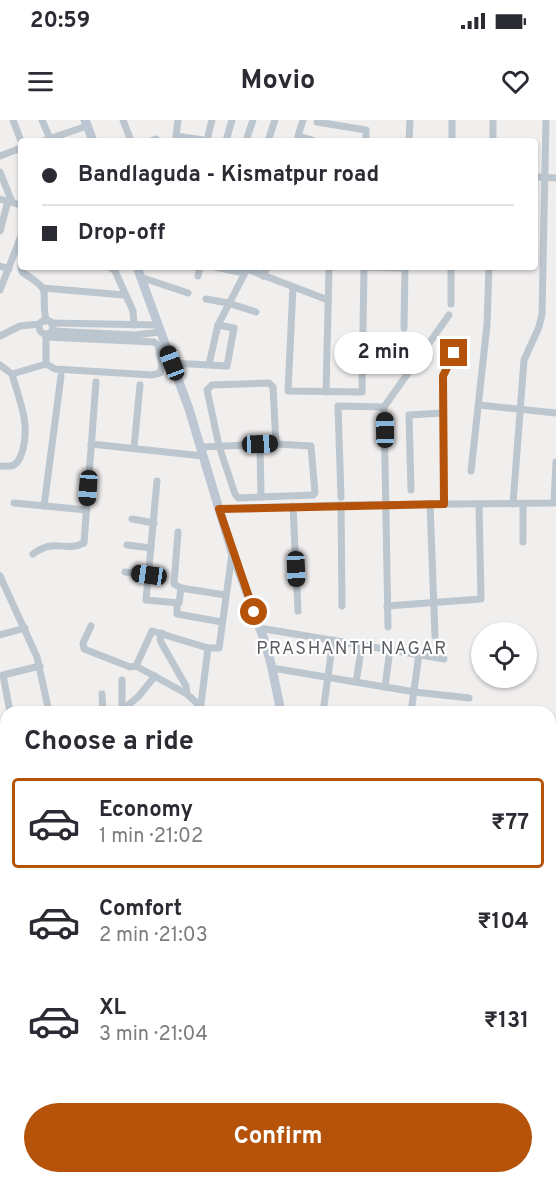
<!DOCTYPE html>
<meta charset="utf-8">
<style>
body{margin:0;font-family:Overpass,sans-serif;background:#f7f7f7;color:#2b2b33;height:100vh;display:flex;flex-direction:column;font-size:22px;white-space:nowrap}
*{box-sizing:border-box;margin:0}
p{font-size:20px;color:#7c7c81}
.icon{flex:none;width:33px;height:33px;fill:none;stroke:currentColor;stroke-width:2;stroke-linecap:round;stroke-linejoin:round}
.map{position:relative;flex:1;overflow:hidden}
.side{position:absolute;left:0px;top:586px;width:556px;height:478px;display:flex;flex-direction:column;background:#fff;border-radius:18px 18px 0 0;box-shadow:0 2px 4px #0004}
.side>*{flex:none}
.guide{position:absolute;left:18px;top:18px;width:520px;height:132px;border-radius:6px;box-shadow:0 2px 4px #0004;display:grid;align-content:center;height:132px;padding:0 24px;background:#fff}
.fabs{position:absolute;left:471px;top:502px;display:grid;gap:12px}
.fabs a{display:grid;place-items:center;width:66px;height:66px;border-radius:50%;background:#fff;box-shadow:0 2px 4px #0004;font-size:30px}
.end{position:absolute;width:27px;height:27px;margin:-14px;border:8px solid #b45309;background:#fff;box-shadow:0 0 0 3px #fff}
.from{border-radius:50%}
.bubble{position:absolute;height:42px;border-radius:21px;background:#fff;box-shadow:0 2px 4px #0004;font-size:20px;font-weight:700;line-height:42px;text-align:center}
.car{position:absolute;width:18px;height:36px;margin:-18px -9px;border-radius:8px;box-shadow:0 0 4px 2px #0007;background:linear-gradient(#222 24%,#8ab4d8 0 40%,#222 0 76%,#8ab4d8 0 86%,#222 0)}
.guide b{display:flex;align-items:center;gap:21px;height:57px;font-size:22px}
.guide b+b{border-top:2px solid #e1e1e2}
.guide i{width:15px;height:15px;background:#2b2b33}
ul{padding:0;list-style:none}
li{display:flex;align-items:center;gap:18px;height:90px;margin:0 12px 9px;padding:0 12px;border:3px solid transparent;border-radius:6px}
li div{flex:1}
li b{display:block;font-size:22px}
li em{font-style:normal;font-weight:700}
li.on{border-color:#b45309}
li>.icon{width:54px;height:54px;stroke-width:1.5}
h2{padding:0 24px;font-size:27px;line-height:72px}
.cta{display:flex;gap:12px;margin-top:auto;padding:12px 24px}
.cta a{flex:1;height:69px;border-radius:36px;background:#b45309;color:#fff;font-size:24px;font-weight:700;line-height:69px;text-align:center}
.status{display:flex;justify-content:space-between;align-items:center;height:42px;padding:0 30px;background:#fff;direction:ltr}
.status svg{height:16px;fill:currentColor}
header{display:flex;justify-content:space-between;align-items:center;height:78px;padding:0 24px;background:#fff;font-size:27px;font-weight:700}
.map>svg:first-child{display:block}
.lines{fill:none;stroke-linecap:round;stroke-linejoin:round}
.street{stroke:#bcc6ce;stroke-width:7}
.secondary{stroke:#bcc7d3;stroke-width:9}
.route{stroke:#b45309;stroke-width:8}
.labels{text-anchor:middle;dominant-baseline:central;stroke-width:4.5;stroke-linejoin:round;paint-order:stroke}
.neighbourhood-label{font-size:18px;letter-spacing:1.5px;fill:#5b5f64;stroke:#fff}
</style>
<div class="status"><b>20:59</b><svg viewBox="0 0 49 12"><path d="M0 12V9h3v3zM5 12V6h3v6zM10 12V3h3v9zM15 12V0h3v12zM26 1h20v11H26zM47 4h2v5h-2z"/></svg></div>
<header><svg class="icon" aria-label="menu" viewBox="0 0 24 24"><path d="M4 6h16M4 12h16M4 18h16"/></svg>Movio<svg class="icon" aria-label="heart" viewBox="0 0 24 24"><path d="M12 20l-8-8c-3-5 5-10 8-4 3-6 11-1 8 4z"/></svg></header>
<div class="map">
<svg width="556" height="1064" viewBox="0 0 556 1064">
<rect width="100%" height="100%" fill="#f1eeee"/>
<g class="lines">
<!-- street -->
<g class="street">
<path d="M13 0 21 21"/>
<path d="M42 0 51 21"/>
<path d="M123 0 131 21"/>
<path d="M178 0 176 16 210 21"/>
<path d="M303 0 298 16 312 20"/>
<path d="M317 2 366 10V21"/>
<path d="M207 20 212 0"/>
<path d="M43 21 87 6"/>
<path d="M151 21 156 19"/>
<path d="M226 21 232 0"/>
<path d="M246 21 253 0"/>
<path d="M268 21 275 0"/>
<path d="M409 21 410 0"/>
<path d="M452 21V0"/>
<path d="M493 21V0"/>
<path d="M0 36 21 28"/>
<path d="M0 52 12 82"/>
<path d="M536 57 556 58"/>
<path d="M0 79 21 85"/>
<path d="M0 111 8 81"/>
<path d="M0 146 9 149"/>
<path d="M21 146 22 152C56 174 39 168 46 201"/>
<path d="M110 147 115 151 133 191 134 205"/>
<path d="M215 147 244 153"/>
<path d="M366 147 405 148"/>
<path d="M247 149 328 180"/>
<path d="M198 156 200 147"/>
<path d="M263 156 267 147"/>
<path d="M140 157 188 173"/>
<path d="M293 167 288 271 362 272 364 147"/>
<path d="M43 168 124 175"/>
<path d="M0 170 21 116"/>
<path d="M206 179 228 183 256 192"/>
<path d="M451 184V147"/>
<circle cx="46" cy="207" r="7"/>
<path d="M51 203 158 205"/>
<path d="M404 208 405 147"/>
<path d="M52 211 135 215 160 212"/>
<path d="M46 214V244L55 249 152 255 160 253 162 245 158 225 154 222 46 217"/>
<path d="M0 216 20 206 40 204"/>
<path d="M172 243 227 246 234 208 218 205"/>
<path d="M209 244 218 205 248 147"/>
<path d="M0 245 12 254"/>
<path d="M326 272 329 147"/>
<path d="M479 285 556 293"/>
<path d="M91 324 203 336"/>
<path d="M260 324 261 377"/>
<path d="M200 327 276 324 273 267 269 263 212 265 207 270 219 326 235 374 238 378 313 375 315 373 311 326 276 324"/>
<path d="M134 328 140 265"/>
<path d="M0 346C5 346 10 347 14 345 20 341 21 335 23 329 30 302 19 280 12 254L46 244"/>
<path d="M471 351 487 205 489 147"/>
<path d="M157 361 146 480 179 483 181 468 225 475"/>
<path d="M411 370 409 295 442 293"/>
<path d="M341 377 338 286 384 287"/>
<path d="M14 383 87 390"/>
<path d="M430 384 435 516"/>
<path d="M444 384 443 256 454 233 463 232"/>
<path d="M513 384 524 240 539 207 542 194 546 0"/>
<path d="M523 384V422"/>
<path d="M341 385 342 486"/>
<path d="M44 386 61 256"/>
<path d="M293 386 298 491"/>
<path d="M219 389 341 385 554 383 556 342"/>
<path d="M132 399 154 403"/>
<path d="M178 412 174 464 181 468"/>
<path d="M127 425 151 428"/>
<path d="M33 434C55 417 64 433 84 423L96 262"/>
<path d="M125 452 149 455"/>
<path d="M0 456 37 537 49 592"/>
<path d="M177 484V494L222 502"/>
<path d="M387 486 481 479 479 384"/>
<path d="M91 506 83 523 84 529 130 547 136 546 187 574 202 588"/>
<path d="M388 507 384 287 449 195"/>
<path d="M259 508 444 539"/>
<path d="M162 513 160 519 162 524 186 566 187 574"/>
<path d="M0 515 25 508"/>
<path d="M136 546 152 511 208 528H219L232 434"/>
<path d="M272 548 415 572 469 578"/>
<path d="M122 560V592"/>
<path d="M356 562 362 525"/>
<path d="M385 567 390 529"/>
<path d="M102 574 103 592"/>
<path d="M122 590 138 577 155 556"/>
<path d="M323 590 343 592"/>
<path d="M10 592 3 555 40 546"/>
<path d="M200 592 208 528"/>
<path d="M323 592 333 520"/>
<path d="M411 592 419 534"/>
<path d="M0 676 6 675"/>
<path d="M550 780 556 781"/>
<path d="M550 845 556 846"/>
<path d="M0 1008 6 974"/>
<path d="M0 1020H6"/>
<path d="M71 1059V1064"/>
<path d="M115 1059 116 1064"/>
<path d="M144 1059V1061"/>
<path d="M502 1059 521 1064"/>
<path d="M22 1063 23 1059"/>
</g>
<!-- secondary -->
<g class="secondary">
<path d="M85 0 93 21"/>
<path d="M137 147 189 289 232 432 266 525 272 548 281 592"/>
<path d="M336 1064 337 1059"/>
</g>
</g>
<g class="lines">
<!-- route -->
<path class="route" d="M254 492 219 389 444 384 443 256 454 233"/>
</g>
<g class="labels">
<!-- neighbourhood labels -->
<g class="neighbourhood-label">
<text x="352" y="529">PRASHANTH NAGAR</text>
</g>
</g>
</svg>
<div class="fabs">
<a><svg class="icon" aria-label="locate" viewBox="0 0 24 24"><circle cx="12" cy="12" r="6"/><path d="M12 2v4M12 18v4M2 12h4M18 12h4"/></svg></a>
</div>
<i class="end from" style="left:254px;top:492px"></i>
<i class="end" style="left:454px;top:233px"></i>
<div class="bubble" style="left:334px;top:212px;width:99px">2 min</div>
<i class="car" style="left:172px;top:243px;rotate:339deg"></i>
<i class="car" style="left:385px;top:310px;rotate:359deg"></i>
<i class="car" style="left:260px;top:324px;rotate:88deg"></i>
<i class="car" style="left:88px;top:368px;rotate:184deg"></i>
<i class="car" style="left:296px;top:449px;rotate:178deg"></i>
<i class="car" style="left:149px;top:455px;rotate:278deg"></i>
<div class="guide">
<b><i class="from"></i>Bandlaguda - Kismatpur road</b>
<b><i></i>Drop-off</b>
</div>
<section class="side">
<h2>Choose a ride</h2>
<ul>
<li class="on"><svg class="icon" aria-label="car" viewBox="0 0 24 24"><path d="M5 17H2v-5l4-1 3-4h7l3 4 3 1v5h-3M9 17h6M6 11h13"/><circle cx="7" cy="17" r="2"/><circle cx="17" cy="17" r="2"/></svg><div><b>Economy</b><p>1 min · 21:02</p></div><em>₹77</em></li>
<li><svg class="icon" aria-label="car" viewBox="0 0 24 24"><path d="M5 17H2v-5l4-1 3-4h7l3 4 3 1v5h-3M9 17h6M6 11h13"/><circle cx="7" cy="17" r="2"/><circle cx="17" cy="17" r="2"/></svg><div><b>Comfort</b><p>2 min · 21:03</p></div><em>₹104</em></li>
<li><svg class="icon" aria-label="car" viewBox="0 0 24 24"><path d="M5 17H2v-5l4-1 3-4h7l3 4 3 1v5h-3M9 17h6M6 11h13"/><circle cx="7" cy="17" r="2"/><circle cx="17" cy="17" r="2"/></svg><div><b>XL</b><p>3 min · 21:04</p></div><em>₹131</em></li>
</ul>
<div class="cta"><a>Confirm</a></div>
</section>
</div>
